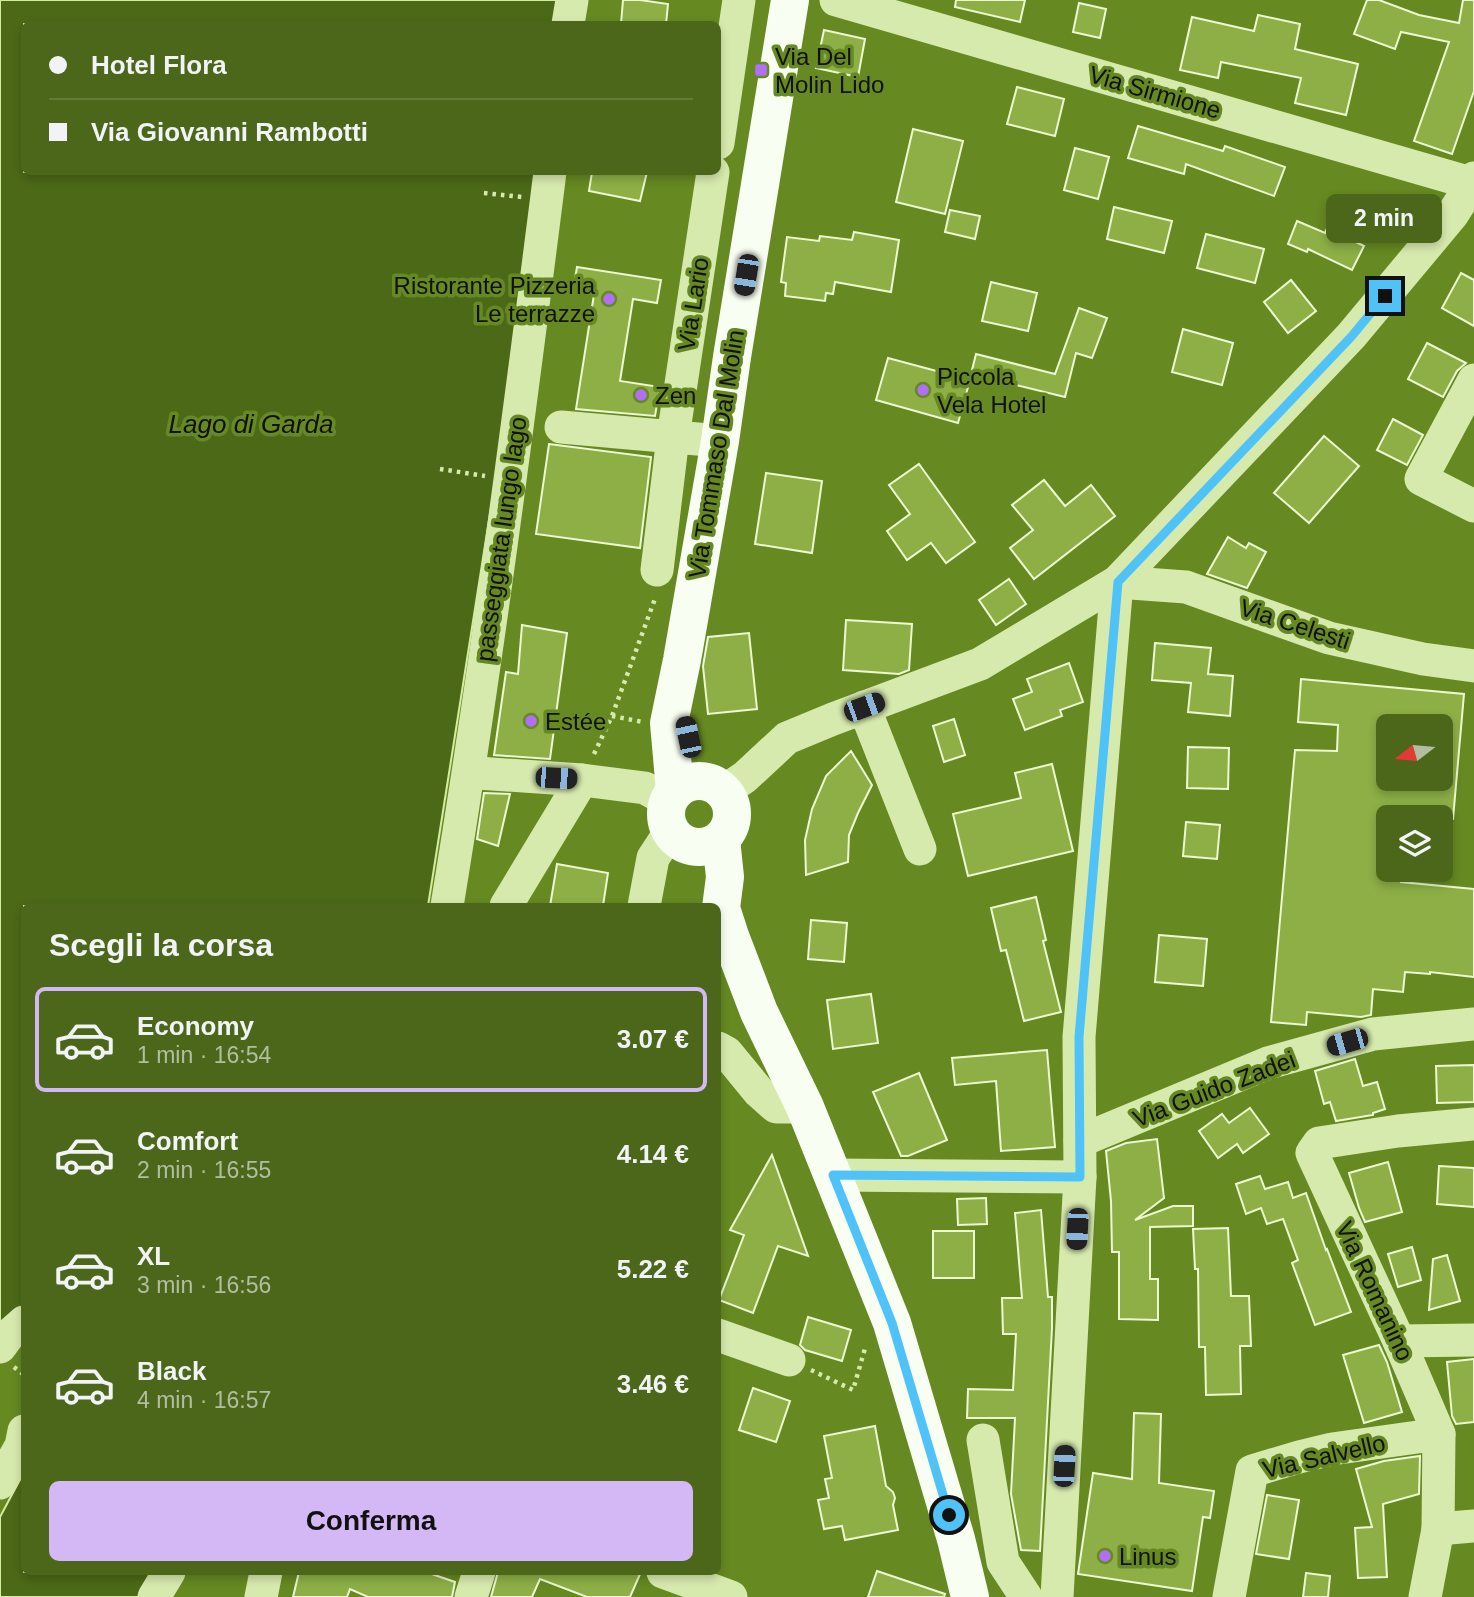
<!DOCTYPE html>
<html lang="it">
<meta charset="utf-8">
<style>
body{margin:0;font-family:Helvetica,sans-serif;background:#536d23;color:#f1f3f6;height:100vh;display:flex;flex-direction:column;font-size:26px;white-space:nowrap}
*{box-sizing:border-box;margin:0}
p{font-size:23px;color:#b2bea2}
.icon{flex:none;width:38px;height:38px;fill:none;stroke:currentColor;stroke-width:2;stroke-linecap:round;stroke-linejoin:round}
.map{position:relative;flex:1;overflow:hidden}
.side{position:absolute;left:21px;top:903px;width:700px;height:672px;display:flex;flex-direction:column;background:#4c671a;border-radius:10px;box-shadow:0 4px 10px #0003}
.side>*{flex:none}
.top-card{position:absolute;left:21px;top:21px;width:700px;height:154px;border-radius:10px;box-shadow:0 4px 10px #0003;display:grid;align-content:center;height:154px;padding:0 28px;background:#4c671a}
.needle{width:46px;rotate:254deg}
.buttons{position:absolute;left:1376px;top:714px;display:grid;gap:14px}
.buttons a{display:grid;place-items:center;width:77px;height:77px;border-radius:10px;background:#4c671a;box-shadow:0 4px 10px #0003;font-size:35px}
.end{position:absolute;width:32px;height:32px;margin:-16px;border:9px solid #4fc3f7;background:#111;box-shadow:0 0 0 4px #111}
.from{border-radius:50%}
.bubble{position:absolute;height:49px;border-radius:10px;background:#4c671a;box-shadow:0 4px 10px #0003;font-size:23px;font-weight:700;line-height:49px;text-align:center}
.car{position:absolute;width:21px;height:42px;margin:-21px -10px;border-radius:9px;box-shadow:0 0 5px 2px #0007;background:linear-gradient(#222 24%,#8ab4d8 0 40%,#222 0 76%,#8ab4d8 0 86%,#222 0)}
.top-card b{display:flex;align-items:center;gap:24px;height:66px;font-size:26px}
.top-card b+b{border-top:2px solid #637b39}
.top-card i{width:18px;height:18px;background:#f1f3f6}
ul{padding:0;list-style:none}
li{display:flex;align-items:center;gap:21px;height:105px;margin:0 14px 10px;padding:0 14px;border:4px solid transparent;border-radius:10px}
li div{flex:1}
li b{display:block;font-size:26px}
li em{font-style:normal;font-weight:700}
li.selected{border-color:#d4b8f6}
li>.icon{width:63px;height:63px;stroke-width:1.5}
h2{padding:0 28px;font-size:32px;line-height:84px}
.button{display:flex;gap:14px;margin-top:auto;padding:14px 28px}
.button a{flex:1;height:80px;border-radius:10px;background:#d4b8f6;color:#111;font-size:28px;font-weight:700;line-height:80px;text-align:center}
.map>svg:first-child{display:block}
.water{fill:#4c6917;stroke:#d4eca1;stroke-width:2}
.building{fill:#8daf46;stroke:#ecf8d2;stroke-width:2;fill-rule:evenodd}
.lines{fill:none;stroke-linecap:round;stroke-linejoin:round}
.path{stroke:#d7eaae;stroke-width:4.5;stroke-dasharray:3.5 5;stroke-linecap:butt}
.minor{stroke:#d7eaae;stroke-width:33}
.major{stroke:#f9fef2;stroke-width:38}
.route{stroke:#4fc3f7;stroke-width:9}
.poi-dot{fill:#b16ff7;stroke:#668922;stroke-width:2.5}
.labels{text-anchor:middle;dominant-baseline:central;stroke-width:7;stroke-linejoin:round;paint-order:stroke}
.poi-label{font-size:24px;fill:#111;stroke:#668922;text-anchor:start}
.street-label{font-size:24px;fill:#111;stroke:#668922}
.water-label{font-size:26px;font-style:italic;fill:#111;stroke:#668922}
</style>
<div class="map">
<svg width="1474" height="1597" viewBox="0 0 1474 1597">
<rect width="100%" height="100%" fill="#668922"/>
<!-- water -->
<g class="water">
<path d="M0 0H569L566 24H24V172H544L428 906H24V1307L0 1331Z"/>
<path d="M24 1472V1572H153L139 1597H0V1517Z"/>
</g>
<!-- building -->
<g class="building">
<path d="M623 0H640L668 4 666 24H621Z"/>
<path d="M956 0H1025L1020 22 955 7Z"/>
<path d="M1367 0H1379L1419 15 1459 23 1463 0H1474V91L1452 154 1414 141 1449 42 1401 32 1395 49 1354 34Z"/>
<path d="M1079 3 1106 9 1100 38 1073 32Z"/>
<path d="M1258 15 1300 24 1295 49 1358 64 1346 115 1295 103 1301 78 1221 62 1218 78 1180 70 1192 17 1254 31Z"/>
<path d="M824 30 865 39 858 77 816 68Z"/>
<path d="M1017 87 1064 99 1055 136 1007 124Z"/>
<path d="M1138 126 1223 151 1225 146 1285 167 1274 196 1186 164 1184 174 1128 158Z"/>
<path d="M913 129 963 141 945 214 896 202Z"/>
<path d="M1075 148 1109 157 1098 199 1064 190Z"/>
<path d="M592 172H647L640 201 589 191Z"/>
<path d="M1114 207 1172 221 1164 253 1107 239Z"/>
<path d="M950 210 980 216 975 239 945 232Z"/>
<path d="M1297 221 1325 233 1327 228 1364 246 1352 270 1308 249 1307 252 1288 244Z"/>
<path d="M854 232 899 240 891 292 835 282 833 294 826 293 825 301 785 296 786 283 781 282 787 237 819 241 820 236 852 240Z"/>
<path d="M1206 234 1264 249 1255 283 1197 268Z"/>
<path d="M577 267 661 280 657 303 633 299 620 381 660 387 655 416 576 409 595 288 574 285Z"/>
<path d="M1461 273 1474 280V326L1442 308Z"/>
<path d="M1291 280 1316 311 1288 333 1264 302Z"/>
<path d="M991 282 1037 293 1028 331 982 321Z"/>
<path d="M1079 308 1107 318 1092 358 1076 353 1065 397 971 374 976 354 1055 374Z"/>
<path d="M1183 329 1233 343 1222 385 1172 372Z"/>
<path d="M1427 343 1466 363 1457 371 1443 397 1408 379Z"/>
<path d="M888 358 970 380 958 423 876 400Z"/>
<path d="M1393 419 1423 435 1407 465 1377 450Z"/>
<path d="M1324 436 1359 466 1309 523 1274 493Z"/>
<path d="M549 444 651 457 640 548 536 534Z"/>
<path d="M919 464 975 542 946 563 931 543 907 560 887 531 910 514 889 485Z"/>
<path d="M766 473 822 481 812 553 755 544Z"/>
<path d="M1044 480 1065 506 1091 485 1115 516 1034 579 1010 548 1033 530 1012 505Z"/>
<path d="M1228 537 1246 548 1249 543 1266 552 1247 588 1207 574Z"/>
<path d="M1009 579 1026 604 996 625 979 600Z"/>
<path d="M846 620 912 624 909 670 899 674 843 670Z"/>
<path d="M522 625 567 633 550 759 494 755 506 672 518 674Z"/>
<path d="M749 633 757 709 708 714 703 666 708 637Z"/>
<path d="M1155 643 1211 648 1208 674 1233 676 1230 716 1188 712 1191 683 1152 680Z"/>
<path d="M1069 663 1083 702 1060 710 1062 716 1025 730 1013 699 1032 692 1027 679Z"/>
<path d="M1301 679 1464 694 1453 819 1407 814V817H1388V870H1402L1401 882 1474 889V977L1430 972V974L1405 972 1403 992 1373 989 1371 1015 1361 1017 1307 1012 1306 1025 1271 1022 1295 750 1337 751 1338 725 1298 722ZM1388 726H1440V779H1388Z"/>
<path d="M954 719 965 755 944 762 933 726Z"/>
<path d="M1188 747 1229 748 1228 789 1187 788Z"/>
<path d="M851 751 872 785 858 813 849 835 848 862 806 875 805 840 812 809 826 776Z"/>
<path d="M1052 764 1073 851 968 876 953 814 1021 798 1015 773Z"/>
<path d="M484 793 510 794 498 846 477 839Z"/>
<path d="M1186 822 1220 825 1217 859 1183 856Z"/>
<path d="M557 864 608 873 603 906H550Z"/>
<path d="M1036 897 1046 940 1043 941 1061 1012 1024 1021 1006 950 1001 951 991 908Z"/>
<path d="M811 920 847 923 844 962 808 959Z"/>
<path d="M1159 935 1207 939 1203 986 1155 982Z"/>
<path d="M871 994 878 1043 833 1049 827 1000Z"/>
<path d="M1047 1050 1055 1147 1001 1151 996 1081 955 1085 952 1058Z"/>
<path d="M1355 1059 1363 1086 1377 1082 1385 1109 1373 1113V1115L1336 1121 1330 1102 1324 1104 1315 1071Z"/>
<path d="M1474 1065V1102L1437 1103 1436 1066Z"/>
<path d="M919 1073 947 1140 908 1156H901L873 1092Z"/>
<path d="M1250 1108 1269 1134 1243 1153 1237 1144 1218 1158 1199 1131 1222 1114 1229 1123Z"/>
<path d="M1157 1139 1164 1198 1135 1220 1173 1206H1193V1226L1150 1227V1279H1158V1320L1119 1319V1252H1112L1111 1201 1106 1151 1126 1143Z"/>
<path d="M772 1155 808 1256 778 1246 753 1313 719 1300 744 1235 730 1230Z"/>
<path d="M1388 1162 1402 1212 1365 1222 1359 1208 1349 1173Z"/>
<path d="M1439 1166 1474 1168V1207L1437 1204Z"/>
<path d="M1260 1176 1265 1189 1288 1182 1293 1198 1306 1193 1326 1250 1327 1249 1351 1312 1315 1325 1292 1263 1298 1260 1283 1219 1267 1224 1261 1208 1246 1214 1236 1184Z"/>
<path d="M986 1198 987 1224 958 1225 957 1199Z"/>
<path d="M1041 1210 1048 1297H1052V1328L1040 1551 1021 1550 1011 1494 1015 1418H967L968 1389 1013 1390 1016 1334H1003L1002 1298H1022L1015 1213Z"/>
<path d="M1228 1228 1231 1296H1249L1251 1346H1240L1241 1394 1206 1395 1205 1347H1199L1198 1269H1195L1193 1229Z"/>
<rect x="933" y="1231" width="41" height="47"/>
<path d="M1412 1247 1421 1280 1398 1287 1388 1254Z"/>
<path d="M1447 1255 1460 1301 1429 1310 1433 1259Z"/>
<path d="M808 1317 851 1330 842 1361 805 1350 800 1345Z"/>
<path d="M1379 1345 1387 1362 1402 1412 1364 1423 1343 1355Z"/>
<path d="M1474 1359V1422L1456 1424 1452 1416 1447 1362Z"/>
<path d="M753 1388 790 1401 776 1442 739 1430Z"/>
<path d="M1134 1413 1161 1414 1159 1483 1214 1491 1210 1518 1203 1517 1192 1591 1078 1574 1093 1473 1132 1479Z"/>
<path d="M875 1426 886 1486 893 1492 895 1498 893 1505 898 1530 845 1540 842 1526 824 1529 818 1500 829 1498 825 1479 832 1478 824 1436Z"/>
<path d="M1420 1456 1419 1494 1383 1504 1387 1577 1358 1578 1355 1528 1372 1527 1356 1469 1384 1461Z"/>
<path d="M1267 1495 1299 1500 1289 1559 1256 1554Z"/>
<path d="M877 1571 945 1594 944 1597H868Z"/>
<path d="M299 1572H426L455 1582 452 1597H368L350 1589 347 1597H293Z"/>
<path d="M498 1572H641L630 1597H587L540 1579 532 1597H491Z"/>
<path d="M1306 1573 1330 1576 1328 1597H1303Z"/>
</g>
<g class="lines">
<!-- path -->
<g class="path">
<path d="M484 193 522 197"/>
<path d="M440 469 485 476"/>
<path d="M612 716 643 722"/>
<path d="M594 754 612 716 656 596"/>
<path d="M14 1367 24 1375"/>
<path d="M811 1370 853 1390 866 1345"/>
</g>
<!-- minor -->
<g class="minor">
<path d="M836 0 1474 184"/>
<path d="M568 24 572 0"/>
<path d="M718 143 739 0"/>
<path d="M1474 380 1421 479 1474 506"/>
<path d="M561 427 720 441"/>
<path d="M657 570 673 437 713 172"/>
<path d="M1117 582 1186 587 1329 638 1423 659 1474 666"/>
<path d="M864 707 920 849"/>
<path d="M477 773 582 780 645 788 668 801"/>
<path d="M723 792 745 777 787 738 833 719 980 664 1117 582 1351 336 1452 215 1472 184 1474 178"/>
<path d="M447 906C487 662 519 417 550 172"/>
<path d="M506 906 582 780"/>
<path d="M644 906 653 858 670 832"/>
<path d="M718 1048 727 1053 759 1092 776 1107H805"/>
<path d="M1080 1141 1268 1063 1373 1034 1474 1024"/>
<path d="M833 1175 1080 1177"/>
<path d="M718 1335 789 1360"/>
<path d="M1399 1341 1474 1340"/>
<path d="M0 1347 8 1336 24 1322"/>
<path d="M983 1440 1003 1562 1026 1597"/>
<path d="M0 1483 21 1446 24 1431"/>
<path d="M1438 1529 1474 1526"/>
<path d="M663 1572 731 1597"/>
<path d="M154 1597 169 1572"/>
<path d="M261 1597 266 1572"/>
<path d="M471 1597 479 1572"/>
<path d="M1057 1597 1080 1177 1079 1037 1117 582"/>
<path d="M1229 1597 1252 1471 1299 1457 1332 1449 1439 1434"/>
<path d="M1425 1597 1438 1529 1439 1434 1399 1341 1312 1153 1319 1143 1398 1131 1474 1124"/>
</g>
<!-- major -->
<g class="major">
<circle cx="699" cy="814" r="33"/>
<path d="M675 791 669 723 682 660 720 441 732 357 790 0"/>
<path d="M721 839 725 877 721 908 730 936 759 1012 805 1107 892 1323 956 1539 970 1597"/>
</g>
</g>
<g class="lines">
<!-- route -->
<path class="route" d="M949 1515 892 1323 833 1175 1080 1177 1079 1037 1118 582 1351 337 1385 296"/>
</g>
<!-- markers -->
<g class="poi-dot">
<rect x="754" y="63" width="14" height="14" rx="3.5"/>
<circle cx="609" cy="299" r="7"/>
<circle cx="923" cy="390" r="7"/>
<circle cx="641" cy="395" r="7"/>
<circle cx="531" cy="721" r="7"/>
<circle cx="1105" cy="1556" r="7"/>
</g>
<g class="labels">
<!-- poi labels -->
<g class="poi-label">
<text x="775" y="56">Via Del<tspan x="775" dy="28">Molin Lido</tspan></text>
<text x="595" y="285" text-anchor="end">Ristorante Pizzeria<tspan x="595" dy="28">Le terrazze</tspan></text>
<text x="937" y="376">Piccola<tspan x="937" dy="28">Vela Hotel</tspan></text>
<text x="655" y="395">Zen</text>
<text x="545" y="721">Estée</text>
<text x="1119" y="1556">Linus</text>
</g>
<!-- street labels -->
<g class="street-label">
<text transform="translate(1155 92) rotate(16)">Via Sirmione</text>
<text transform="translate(693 304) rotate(-81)">Via Lario</text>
<text transform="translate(716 454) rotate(-81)">Via Tommaso Dal Molin</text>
<text transform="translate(501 539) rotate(-82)">passeggiata lungo lago</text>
<text transform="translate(1295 624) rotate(18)">Via Celesti</text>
<text transform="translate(1214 1089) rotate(-21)">Via Guido Zadei</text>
<text transform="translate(1375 1291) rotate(65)">Via Romanino</text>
<text transform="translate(1324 1456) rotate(-13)">Via Salvello</text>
</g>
<!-- water labels -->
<g class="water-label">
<text x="251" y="424">Lago di Garda</text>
</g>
</g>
</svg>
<div class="buttons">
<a><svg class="needle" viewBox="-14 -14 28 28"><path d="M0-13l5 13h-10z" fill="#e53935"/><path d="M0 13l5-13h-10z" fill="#b2bea2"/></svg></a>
<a><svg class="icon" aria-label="layers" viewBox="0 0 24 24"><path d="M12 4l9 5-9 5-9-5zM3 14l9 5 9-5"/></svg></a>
</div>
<i class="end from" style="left:949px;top:1515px"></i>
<i class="end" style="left:1385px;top:296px"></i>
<div class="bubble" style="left:1326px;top:194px;width:116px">2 min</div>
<i class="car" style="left:746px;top:275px;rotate:189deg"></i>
<i class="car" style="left:864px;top:707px;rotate:70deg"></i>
<i class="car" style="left:688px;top:737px;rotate:348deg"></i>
<i class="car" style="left:556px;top:778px;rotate:93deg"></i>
<i class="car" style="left:1347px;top:1042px;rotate:254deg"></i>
<i class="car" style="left:1077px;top:1229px;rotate:183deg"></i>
<i class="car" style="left:1064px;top:1466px;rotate:3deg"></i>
<div class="top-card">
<b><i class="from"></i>Hotel Flora</b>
<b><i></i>Via Giovanni Rambotti</b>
</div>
<section class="side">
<h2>Scegli la corsa</h2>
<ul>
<li class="selected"><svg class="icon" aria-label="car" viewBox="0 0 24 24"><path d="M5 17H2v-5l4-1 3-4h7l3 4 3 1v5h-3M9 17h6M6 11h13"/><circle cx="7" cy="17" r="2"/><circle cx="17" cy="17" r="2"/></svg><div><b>Economy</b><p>1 min · 16:54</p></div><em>3.07 €</em></li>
<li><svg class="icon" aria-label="car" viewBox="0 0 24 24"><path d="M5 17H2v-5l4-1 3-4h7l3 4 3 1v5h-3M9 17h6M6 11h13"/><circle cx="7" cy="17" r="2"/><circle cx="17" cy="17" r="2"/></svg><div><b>Comfort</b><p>2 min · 16:55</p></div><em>4.14 €</em></li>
<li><svg class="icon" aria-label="car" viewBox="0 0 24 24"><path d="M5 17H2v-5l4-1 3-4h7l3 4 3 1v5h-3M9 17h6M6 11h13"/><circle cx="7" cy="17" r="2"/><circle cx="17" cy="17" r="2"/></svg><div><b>XL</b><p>3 min · 16:56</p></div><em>5.22 €</em></li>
<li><svg class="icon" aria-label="car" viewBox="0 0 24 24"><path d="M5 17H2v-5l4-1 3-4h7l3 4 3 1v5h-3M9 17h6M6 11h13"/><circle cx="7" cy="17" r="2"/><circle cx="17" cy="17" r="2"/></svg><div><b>Black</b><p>4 min · 16:57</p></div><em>3.46 €</em></li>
</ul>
<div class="button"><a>Conferma</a></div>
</section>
</div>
